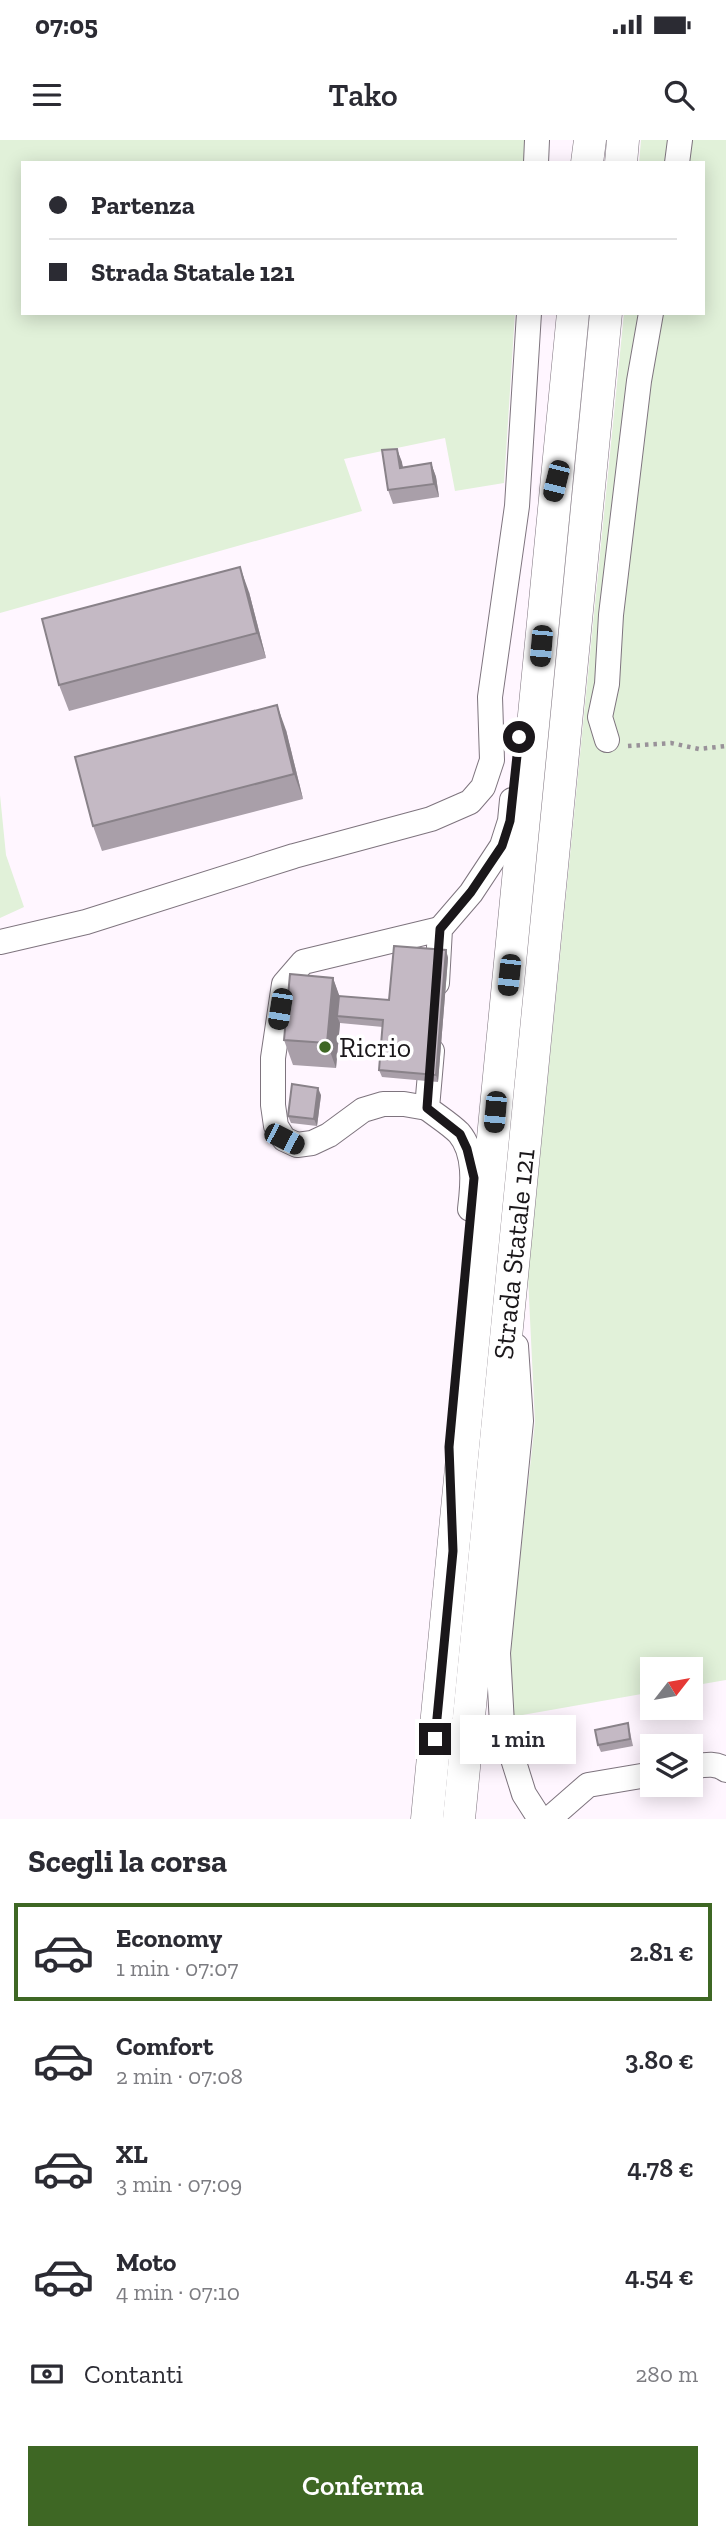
<!DOCTYPE html>
<html lang="it">
<meta charset="utf-8">
<style>
body{margin:0;font-family:"Zilla Slab",serif;background:#f2f2f3;color:#2b2b33;height:100vh;display:flex;flex-direction:column;font-size:26px;white-space:nowrap}
*{box-sizing:border-box;margin:0}
p{font-size:23px;color:#7c7c81}
.icon{flex:none;width:38px;height:38px;fill:none;stroke:currentColor;stroke-width:2;stroke-linecap:round;stroke-linejoin:round}
.map{position:relative;height:1679px;overflow:hidden}
.drawer{display:flex;flex-direction:column;background:#fff;flex:1}
.drawer>*{flex:none}
.top-card{position:absolute;left:21px;top:21px;width:684px;height:154px;border-radius:0px;box-shadow:0 4px 18px #0003;display:grid;align-content:center;height:154px;padding:0 28px;background:#fff}
.needle{width:46px;rotate:59deg}
.buttons{position:absolute;left:640px;top:1517px;display:grid;gap:14px}
.buttons a{display:grid;place-items:center;width:63px;height:63px;border-radius:0px;background:#fff;box-shadow:0 4px 18px #0003;font-size:35px}
.end{position:absolute;width:32px;height:32px;margin:-16px;border:9px solid #1a171a;background:#fff;box-shadow:0 0 0 4px #fff}
.from{border-radius:50%}
.bubble{position:absolute;height:49px;border-radius:0px;background:#fff;box-shadow:0 4px 18px #0003;font-size:23px;font-weight:600;line-height:49px;text-align:center}
.car{position:absolute;width:21px;height:42px;margin:-21px -10px;border-radius:9px;box-shadow:0 0 5px 2px #0007;background:linear-gradient(#222 24%,#8ab4d8 0 40%,#222 0 76%,#8ab4d8 0 86%,#222 0)}
.top-card b{display:flex;align-items:center;gap:24px;height:66px;font-size:26px}
.top-card b+b{border-top:2px solid #e1e1e2}
.top-card i{width:18px;height:18px;background:#2b2b33}
ul{padding:0;list-style:none}
li{display:flex;align-items:center;gap:21px;height:98px;margin:0 14px 10px;padding:0 14px;border:4px solid transparent;border-radius:0px}
li div{flex:1}
li b{display:block;font-size:26px}
li em{font-style:normal;font-weight:600}
li.selected{border-color:#3e6724}
li>.icon{width:63px;height:63px;stroke-width:1.5}
h2{padding:0 28px;font-size:32px;line-height:84px}
.pay{display:flex;align-items:center;gap:18px;height:77px;padding:0 28px;font-size:26px}
.pay p{margin-inline-start:auto}
.button{display:flex;gap:14px;margin-top:auto;padding:14px 28px}
.button a{flex:1;height:80px;border-radius:0px;background:#3e6724;color:#fff;font-size:28px;font-weight:600;line-height:80px;text-align:center}
.status{display:flex;justify-content:space-between;align-items:center;height:49px;padding:0 35px;background:#fff;direction:ltr}
.status svg{height:19px;fill:currentColor}
header{display:flex;justify-content:space-between;align-items:center;height:91px;padding:0 28px;background:#fff;font-size:32px;font-weight:600}
.map>svg:first-child{display:block}
.green{fill:#e1f1d9}
.lines{fill:none;stroke-linecap:round;stroke-linejoin:round}
.minor-casing{stroke:#7e747e;stroke-width:26}
.major-casing{stroke:#7e747e;stroke-width:33}
.path{stroke:#999299;stroke-width:4.5;stroke-dasharray:3.5 5;stroke-linecap:butt}
.minor{stroke:#fff;stroke-width:24}
.major{stroke:#fff;stroke-width:32}
.wall{fill:#a99fa9}
.shaded-wall{fill:#898289}
.building{fill:#c4b9c4;stroke:#898289;stroke-width:2}
.route{stroke:#1a171a;stroke-width:9}
.poi-dot{fill:#3e6724;stroke:#fff;stroke-width:2.5}
.labels{text-anchor:middle;dominant-baseline:central;stroke-width:7;stroke-linejoin:round;paint-order:stroke}
.poi-label{font-size:28px;fill:#1a171a;stroke:#fff;text-anchor:start}
.street-label{font-size:28px;fill:#1a171a;stroke:#fff}
</style>
<div class="status"><b>07:05</b><svg viewBox="0 0 49 12"><path d="M0 12V9h3v3zM5 12V6h3v6zM10 12V3h3v9zM15 12V0h3v12zM26 1h20v11H26zM47 4h2v5h-2z"/></svg></div>
<header><svg class="icon" aria-label="menu" viewBox="0 0 24 24"><path d="M4 6h16M4 12h16M4 18h16"/></svg>Tako<svg class="icon" aria-label="search" viewBox="0 0 24 24"><circle cx="10" cy="10" r="6"/><path d="M15 15l6 6"/></svg></header>
<div class="map">
<svg width="726" height="1679" viewBox="0 0 726 1679">
<rect width="100%" height="100%" fill="#fff6ff"/>
<!-- green -->
<g class="green">
<path d="M0 0H527L526 23H23V173H515L504 343 455 351 445 298 344 319 362 371 0 473Z"/>
<path d="M641 0H726V1540L691 1546V1530H653V1552L511 1577 506 1545 535 1282 528 1137 624 173H704V23H639Z"/>
<path d="M0 655 6 715 24 767 0 778Z"/>
</g>
<g class="lines">
<!-- minor casing -->
<g class="minor-casing">
<g id="minor">
<path d="M536 23 537 0"/>
<path d="M677 23 680 0"/>
<path d="M607 600 600 577 607 544 611 475 639 241 651 173"/>
<path d="M0 802 86 782 294 716 431 679 470 662 483 647 492 620 490 557 517 366 529 173"/>
<path d="M437 843 440 789 471 753 502 706 510 681 512 660"/>
<path d="M432 911 427 968C437 976 450 984 459 993 476 1013 473 1045 470 1069"/>
<path d="M427 968 404 964H383L363 970 329 995 312 1003 297 1005 284 999 276 986 273 965V918L284 844 303 822 440 789"/>
<path d="M516 1206 521 1281 498 1513 502 1584 524 1654 540 1679"/>
<path d="M691 1627C704 1625 716 1622 726 1630"/>
<path d="M549 1679 588 1645 653 1634"/>
</g>
</g>
<!-- major casing -->
<g class="major-casing">
<g id="major">
<path d="M587 23 590 0"/>
<path d="M621 23 623 0"/>
<path d="M427 1679 573 173"/>
<path d="M459 1679 606 173"/>
</g>
</g>
<!-- path -->
<path class="path" d="M628 606 671 603 699 609 726 606"/>
<!-- minor -->
<use href="#minor" class="minor"/>
<!-- major -->
<use href="#major" class="major"/>
</g>
<!-- wall -->
<g class="wall">
<path d="M397 309 403 327 431 323 436 337 439 357 393 364 388 350Z"/>
<path d="M249 452 266 518 69 571 59 545Z"/>
<path d="M286 590 303 659 102 711 93 686Z"/>
<path d="M446 810 448 818 438 942 382 937 379 930 383 887 340 883 336 928 293 925 284 900 333 838 339 856 389 860Z"/>
<path d="M321 955 317 986 291 983 288 976Z"/>
<path d="M628 1583 633 1606 601 1612 598 1605Z"/>
<path d="M691 1611 697 1641 691 1642Z"/>
</g>
<!-- shaded-wall -->
<g class="shaded-wall">
<path d="M397 309 402 322 405 342 400 328Z"/>
<path d="M431 323 436 337 439 357 434 344Z"/>
<path d="M240 427 249 452 266 518 257 493Z"/>
<path d="M277 565 286 590 303 659 294 634Z"/>
<path d="M446 810 448 818 438 942 436 935Z"/>
<path d="M333 838 342 863 337 876 340 883 336 928 327 903Z"/>
<path d="M318 948 321 955 317 986 314 979Z"/>
</g>
<!-- building -->
<g class="building">
<path d="M397 309 400 328 431 323 434 344 388 350 382 310Z"/>
<path d="M240 427 257 493 59 545 42 479Z"/>
<path d="M277 565 294 634 93 686 75 617Z"/>
<path d="M394 806 446 810 436 935 379 930 383 880 337 876 339 856 389 860Z"/>
<path d="M290 834 333 838 327 903 284 900Z"/>
<path d="M292 944 318 948 314 979 288 976Z"/>
<path d="M628 1583 630 1599 598 1605 595 1590Z"/>
<path d="M691 1615 695 1634 691 1635Z"/>
</g>
<g class="lines">
<!-- route -->
<path class="route" d="M435 1599 453 1411 449 1307 474 1038 467 1009 460 994 427 968 440 789 471 752 502 706 510 681 519 597"/>
</g>
<!-- markers -->
<circle class="poi-dot" cx="325" cy="907" r="7"/>
<g class="labels">
<!-- poi labels -->
<g class="poi-label">
<text x="339" y="907">Ricrio</text>
</g>
<!-- street labels -->
<g class="street-label">
<text transform="translate(514 1114) rotate(-84)">Strada Statale 121</text>
</g>
</g>
</svg>
<div class="buttons">
<a><svg class="needle" viewBox="-14 -14 28 28"><path d="M0-13l5 13h-10z" fill="#e53935"/><path d="M0 13l5-13h-10z" fill="#7c7c81"/></svg></a>
<a><svg class="icon" aria-label="layers" viewBox="0 0 24 24"><path d="M12 4l9 5-9 5-9-5zM3 14l9 5 9-5"/></svg></a>
</div>
<i class="end from" style="left:519px;top:597px"></i>
<i class="end" style="left:435px;top:1599px"></i>
<div class="bubble" style="left:460px;top:1575px;width:116px">1 min</div>
<i class="car" style="left:556px;top:341px;rotate:194deg"></i>
<i class="car" style="left:541px;top:506px;rotate:185deg"></i>
<i class="car" style="left:509px;top:835px;rotate:186deg"></i>
<i class="car" style="left:280px;top:869px;rotate:189deg"></i>
<i class="car" style="left:495px;top:972px;rotate:185deg"></i>
<i class="car" style="left:284px;top:999px;rotate:117deg"></i>
<div class="top-card">
<b><i class="from"></i>Partenza</b>
<b><i></i>Strada Statale 121</b>
</div>
</div>
<section class="drawer">
<h2>Scegli la corsa</h2>
<ul>
<li class="selected"><svg class="icon" aria-label="car" viewBox="0 0 24 24"><path d="M5 17H2v-5l4-1 3-4h7l3 4 3 1v5h-3M9 17h6M6 11h13"/><circle cx="7" cy="17" r="2"/><circle cx="17" cy="17" r="2"/></svg><div><b>Economy</b><p>1 min · 07:07</p></div><em>2.81 €</em></li>
<li><svg class="icon" aria-label="car" viewBox="0 0 24 24"><path d="M5 17H2v-5l4-1 3-4h7l3 4 3 1v5h-3M9 17h6M6 11h13"/><circle cx="7" cy="17" r="2"/><circle cx="17" cy="17" r="2"/></svg><div><b>Comfort</b><p>2 min · 07:08</p></div><em>3.80 €</em></li>
<li><svg class="icon" aria-label="car" viewBox="0 0 24 24"><path d="M5 17H2v-5l4-1 3-4h7l3 4 3 1v5h-3M9 17h6M6 11h13"/><circle cx="7" cy="17" r="2"/><circle cx="17" cy="17" r="2"/></svg><div><b>XL</b><p>3 min · 07:09</p></div><em>4.78 €</em></li>
<li><svg class="icon" aria-label="car" viewBox="0 0 24 24"><path d="M5 17H2v-5l4-1 3-4h7l3 4 3 1v5h-3M9 17h6M6 11h13"/><circle cx="7" cy="17" r="2"/><circle cx="17" cy="17" r="2"/></svg><div><b>Moto</b><p>4 min · 07:10</p></div><em>4.54 €</em></li>
</ul>
<div class="pay"><svg class="icon" aria-label="cash" viewBox="0 0 24 24"><path d="M3 7h18v10H3z"/><circle cx="12" cy="12" r="2"/></svg>Contanti<p>280 m</p></div>
<div class="button"><a>Conferma</a></div>
</section>
